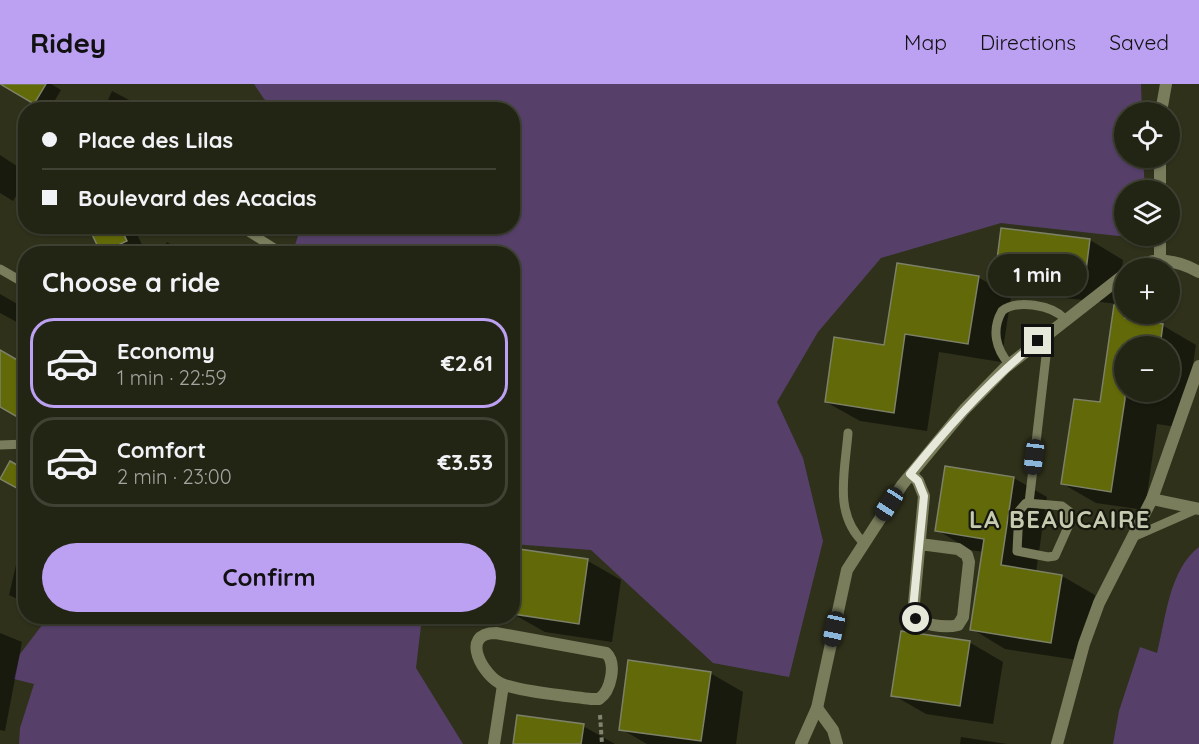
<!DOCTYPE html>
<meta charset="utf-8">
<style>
body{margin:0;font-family:Quicksand,sans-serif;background:#2f3122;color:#f1f3f6;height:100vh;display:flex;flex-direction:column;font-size:22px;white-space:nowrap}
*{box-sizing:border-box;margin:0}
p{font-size:20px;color:#a3a5a0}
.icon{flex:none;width:33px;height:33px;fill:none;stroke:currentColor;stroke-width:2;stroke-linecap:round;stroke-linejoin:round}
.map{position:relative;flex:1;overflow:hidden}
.details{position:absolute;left:18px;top:162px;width:502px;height:378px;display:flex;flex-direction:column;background:#232514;border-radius:24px;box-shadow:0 2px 4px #0004,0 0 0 2px #404234}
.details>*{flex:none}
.hud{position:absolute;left:18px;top:18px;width:502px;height:132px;border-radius:24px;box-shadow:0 2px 4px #0004,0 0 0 2px #404234;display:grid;align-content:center;height:132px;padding:0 24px;background:#232514}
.tools{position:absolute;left:1114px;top:18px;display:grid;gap:12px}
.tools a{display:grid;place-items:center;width:66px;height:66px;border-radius:50%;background:#232514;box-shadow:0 2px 4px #0004,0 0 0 2px #404234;font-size:30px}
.end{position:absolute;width:27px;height:27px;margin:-14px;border:8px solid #e6e8da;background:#111;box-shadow:0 0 0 3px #111}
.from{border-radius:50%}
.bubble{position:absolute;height:42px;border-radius:21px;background:#232514;box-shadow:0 2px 4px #0004,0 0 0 2px #404234;font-size:20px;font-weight:800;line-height:42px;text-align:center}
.car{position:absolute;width:18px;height:36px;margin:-18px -9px;border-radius:8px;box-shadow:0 0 4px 2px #0007;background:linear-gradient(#222 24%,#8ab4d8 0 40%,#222 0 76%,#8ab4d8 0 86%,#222 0)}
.hud b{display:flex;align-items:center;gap:21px;height:57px;font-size:22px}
.hud b+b{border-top:2px solid #404234}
.hud i{width:15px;height:15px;background:#f1f3f6}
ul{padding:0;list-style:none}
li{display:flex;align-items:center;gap:18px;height:90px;margin:0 12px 9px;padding:0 12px;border:3px solid #404234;border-radius:24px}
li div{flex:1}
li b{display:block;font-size:22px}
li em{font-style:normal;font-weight:800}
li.selected{border-color:#bca0f2}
li>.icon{width:54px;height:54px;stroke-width:1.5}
h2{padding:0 24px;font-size:27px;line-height:72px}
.cta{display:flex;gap:12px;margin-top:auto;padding:12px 24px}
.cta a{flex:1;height:69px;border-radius:36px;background:#bca0f2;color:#111;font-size:24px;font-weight:800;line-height:69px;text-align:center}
header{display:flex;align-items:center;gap:36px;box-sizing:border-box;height:84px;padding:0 30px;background:#bca0f2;color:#111}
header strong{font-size:28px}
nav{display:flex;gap:33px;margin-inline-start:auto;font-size:21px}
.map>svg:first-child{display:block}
.green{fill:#56406a}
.shadow{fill:#0007;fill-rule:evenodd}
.building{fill:#626908;stroke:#7d8167;stroke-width:1.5}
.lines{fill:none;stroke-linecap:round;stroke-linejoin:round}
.path{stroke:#828472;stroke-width:4;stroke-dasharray:4.5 3;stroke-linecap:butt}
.service{stroke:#797d5c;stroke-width:9}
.minor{stroke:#797d5c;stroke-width:12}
.tertiary{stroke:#797d5c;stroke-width:12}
.route{stroke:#e6e8da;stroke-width:8}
.labels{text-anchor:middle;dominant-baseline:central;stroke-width:4.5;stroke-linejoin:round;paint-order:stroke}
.district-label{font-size:24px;font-weight:bold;letter-spacing:1.5px;fill:#c6caaf;stroke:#17180e}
</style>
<header>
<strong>Ridey</strong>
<nav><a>Map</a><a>Directions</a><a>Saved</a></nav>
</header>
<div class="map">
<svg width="1199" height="660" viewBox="0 0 1199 660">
<rect width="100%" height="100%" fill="#2f311b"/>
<!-- green -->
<g class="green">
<path d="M254 0H1141L1142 28H1125V74H1143L1145 106H1125V152H1146V155L1001 139 881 174 818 248 777 318 803 374 823 457 789 593 713 579 591 466 513 460V170H303L294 164 301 143 513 142V26L281 25 264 15Z"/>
<path d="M1199 463V660H1113L1119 627 1140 563 1157 569C1166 534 1169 486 1199 463Z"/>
<path d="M49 532 422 533 416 584 463 660H19L20 644 34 600 14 595 20 570Z"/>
</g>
<!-- shadow -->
<g class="shadow">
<path d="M3 0H51L61 6 49 26H46Z"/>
<path d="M112 7 148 26H108L105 23Z"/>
<path d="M259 17 275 26H254Z"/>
<path d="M0 71 26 88V96L13 117 0 109Z"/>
<path d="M90 142H133L146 169 105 170Z"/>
<path d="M1090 156 1123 176 1118 220 1030 210 997 191Z"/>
<path d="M167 158 186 170H160Z"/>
<path d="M978 193 1011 213 1001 278 939 268 927 347 860 337 826 318 886 263Z"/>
<path d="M0 210 26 225V243L0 229Z"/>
<path d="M1114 234 1162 241 1196 261 1183 344 1157 340 1145 426 1096 419 1063 400 1101 320ZM1125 262H1170V308H1125Z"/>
<path d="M1014 394 1047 413 1036 488 1062 492 1095 511 1084 577 1005 565 972 545 984 468 970 466 937 446Z"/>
<path d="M521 467 588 477 621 496 612 558 545 548 513 530Z"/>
<path d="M26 479V519L9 511 16 481 25 483Z"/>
<path d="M0 549 22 558 5 647 0 646Z"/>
<path d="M969 558 1003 578 993 640 926 630 893 611Z"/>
<path d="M710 589 743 608 736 660H647L621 645Z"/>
<path d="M583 642 615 660H514Z"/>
<path d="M961 653 1007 660H960Z"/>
</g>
<!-- building -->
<g class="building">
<path d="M0 0H46L34 20Z"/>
<path d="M88 142H120L127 157 101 169Z"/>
<path d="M1001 144 1090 155 1084 202 995 192Z"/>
<path d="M897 179 979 192 968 260 905 250 894 329 825 318 834 253 884 261Z"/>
<path d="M1114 221H1125V234L1163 240 1160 262H1125V315L1111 408 1061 400 1074 315 1100 318Z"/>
<path d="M0 266 26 281V338L0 323Z"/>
<path d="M10 377 26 386V409L0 395Z"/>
<path d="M945 382 1014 393 1001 481 1062 491 1051 559 970 546 984 455 935 447Z"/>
<path d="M519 465 588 475 579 540 513 530V507Z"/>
<path d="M901 547 970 557 960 622 891 612Z"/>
<path d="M628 576 711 588 701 657 619 646Z"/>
<path d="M517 631 584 640 581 660H513Z"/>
</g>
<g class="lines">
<!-- path -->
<path class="path" d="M600 631 602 660"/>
<!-- service -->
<g class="service">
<path d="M239 142 284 170"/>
<path d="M0 185 26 200"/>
<path d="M1009 280C996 265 991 246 1002 227 1017 215 1052 221 1065 235"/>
<path d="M848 349C845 388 833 430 864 459"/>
<path d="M0 361 26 360"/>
<path d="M1026 419 1062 422 1070 428 1068 443 1055 472 1048 473 1017 467 1019 427Z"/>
<path d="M1029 419 1046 272 1038 257"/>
<path d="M1131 454 1197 425"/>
</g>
<!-- minor -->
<g class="minor">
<path d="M1161 28 1166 0"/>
<path d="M1160 106V74"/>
<path d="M1160 152V176"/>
<path d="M1133 184C1154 172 1178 176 1199 188"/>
<path d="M911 390 918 397 924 412 913 530C920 542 946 544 958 541L963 533 969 478 967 471 958 465 920 460"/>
<path d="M1152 415 1199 425"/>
<path d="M496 549 606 569C617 579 611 607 599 615H591C568 612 521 608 502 600 484 593 458 549 496 549Z"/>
<path d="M817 624 833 646 837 660"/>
<path d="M494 660 503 601"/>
<path d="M801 660 817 624 847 486 902 401 964 326 1005 284 1125 190"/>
</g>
<!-- tertiary -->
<path class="tertiary" d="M1057 660 1084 560 1099 519 1152 415 1199 282"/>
</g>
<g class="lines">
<!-- route -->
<path class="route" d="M916 535 913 525 924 412 918 397 910 390C949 341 990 296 1038 257"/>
</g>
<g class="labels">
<!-- district labels -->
<g class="district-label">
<text x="1060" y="435">LA BEAUCAIRE</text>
</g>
</g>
</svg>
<div class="tools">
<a><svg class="icon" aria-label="locate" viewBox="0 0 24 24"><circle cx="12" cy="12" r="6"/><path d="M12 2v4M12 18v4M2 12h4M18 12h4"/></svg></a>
<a><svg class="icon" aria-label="layers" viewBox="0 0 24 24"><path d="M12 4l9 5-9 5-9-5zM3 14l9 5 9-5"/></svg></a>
<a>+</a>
<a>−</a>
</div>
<i class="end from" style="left:916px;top:535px"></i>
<i class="end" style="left:1038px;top:257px"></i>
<div class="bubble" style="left:988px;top:170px;width:99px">1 min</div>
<i class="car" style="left:1034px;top:373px;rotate:187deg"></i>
<i class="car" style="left:889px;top:420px;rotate:213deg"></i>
<i class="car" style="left:834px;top:545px;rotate:192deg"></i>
<div class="hud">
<b><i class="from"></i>Place des Lilas</b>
<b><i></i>Boulevard des Acacias</b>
</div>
<section class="details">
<h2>Choose a ride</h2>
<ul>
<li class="selected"><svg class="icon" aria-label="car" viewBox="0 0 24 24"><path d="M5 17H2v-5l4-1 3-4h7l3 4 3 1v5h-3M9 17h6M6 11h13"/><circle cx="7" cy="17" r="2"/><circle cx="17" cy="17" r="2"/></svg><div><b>Economy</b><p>1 min · 22:59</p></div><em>€2.61</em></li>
<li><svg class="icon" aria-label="car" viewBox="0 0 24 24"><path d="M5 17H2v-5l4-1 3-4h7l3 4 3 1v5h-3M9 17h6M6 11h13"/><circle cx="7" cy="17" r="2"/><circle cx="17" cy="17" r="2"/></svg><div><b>Comfort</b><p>2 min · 23:00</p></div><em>€3.53</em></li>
</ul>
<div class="cta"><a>Confirm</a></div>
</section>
</div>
